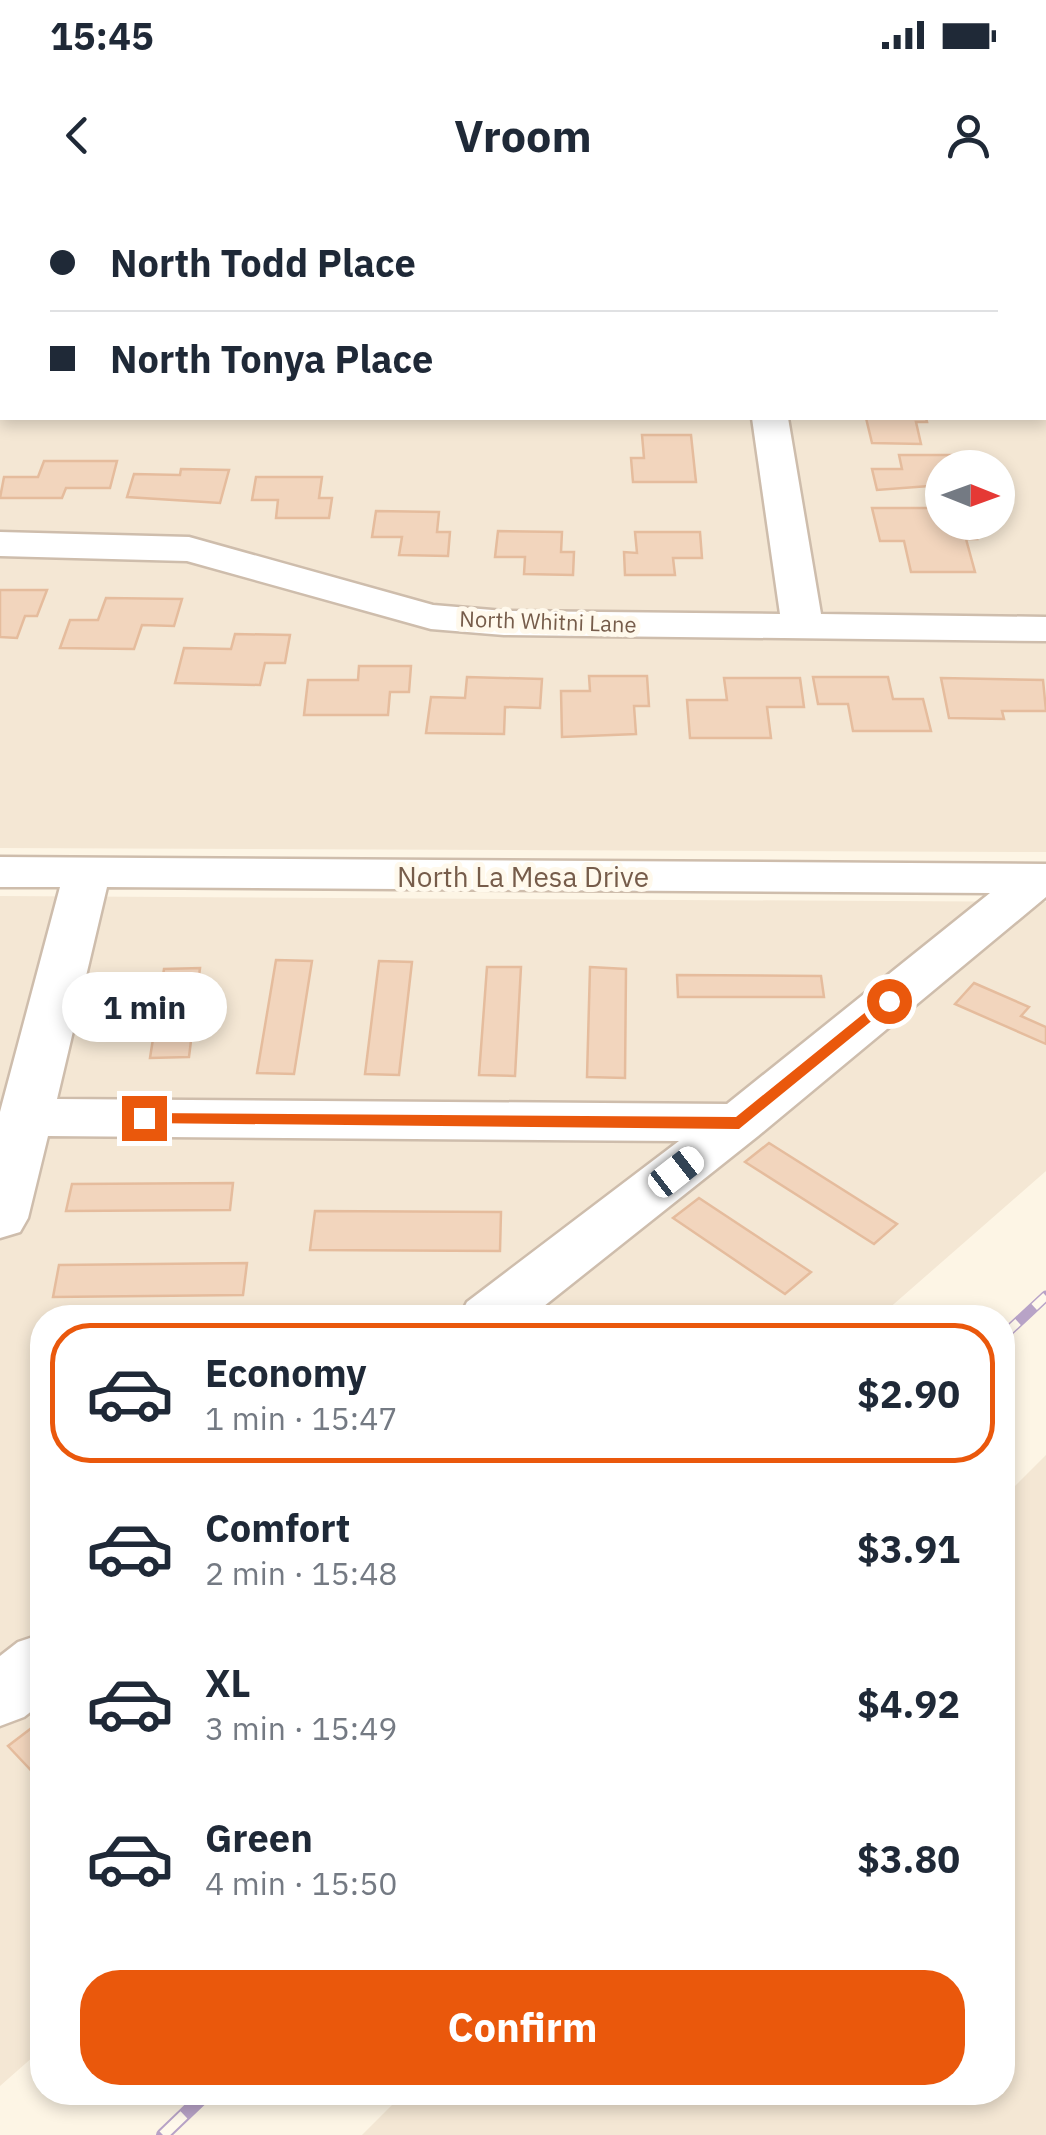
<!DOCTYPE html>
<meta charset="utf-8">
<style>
body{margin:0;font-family:"IBM Plex Sans",sans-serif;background:#f6f6f7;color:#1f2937;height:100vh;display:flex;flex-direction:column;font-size:38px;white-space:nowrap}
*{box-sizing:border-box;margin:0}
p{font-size:32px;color:#747a83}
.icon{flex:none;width:55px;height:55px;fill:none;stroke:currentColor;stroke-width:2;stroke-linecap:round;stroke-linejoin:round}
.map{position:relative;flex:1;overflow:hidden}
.side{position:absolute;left:30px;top:1105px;width:985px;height:800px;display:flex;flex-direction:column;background:#fff;border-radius:40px;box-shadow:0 5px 15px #0003}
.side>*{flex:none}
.banner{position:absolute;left:0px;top:0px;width:1048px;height:220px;box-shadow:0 5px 15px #0003;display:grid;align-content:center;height:220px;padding:0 50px;background:#fff}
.needle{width:65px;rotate:91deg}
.tools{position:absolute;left:925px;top:250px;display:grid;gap:20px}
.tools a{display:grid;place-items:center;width:90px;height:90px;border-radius:50%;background:#fff;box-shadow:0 5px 15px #0003;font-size:50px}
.end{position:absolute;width:45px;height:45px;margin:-22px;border:12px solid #ea580c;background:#fff;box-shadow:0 0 0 5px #fff}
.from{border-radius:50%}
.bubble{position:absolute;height:70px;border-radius:35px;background:#fff;box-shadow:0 5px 15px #0003;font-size:32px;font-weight:700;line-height:70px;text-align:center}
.car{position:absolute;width:30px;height:60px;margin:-30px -15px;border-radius:12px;box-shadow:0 0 8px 2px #0007;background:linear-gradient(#fff 24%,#345 0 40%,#fff 0 76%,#345 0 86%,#fff 0)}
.banner b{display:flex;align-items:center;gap:35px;height:95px;font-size:38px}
.banner b+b{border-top:2px solid #e0e1e3}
.banner i{width:25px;height:25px;background:#1f2937}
ul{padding:18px 0 0;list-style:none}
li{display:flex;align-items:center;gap:30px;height:140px;margin:0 20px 15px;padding:0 30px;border:5px solid transparent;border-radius:40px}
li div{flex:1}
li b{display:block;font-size:38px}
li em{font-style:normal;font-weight:700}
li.current{border-color:#ea580c}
li>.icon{width:90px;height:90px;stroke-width:1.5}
.primary-button{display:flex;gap:20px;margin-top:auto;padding:20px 50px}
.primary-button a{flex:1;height:115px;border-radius:40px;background:#ea580c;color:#fff;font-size:40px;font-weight:700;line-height:115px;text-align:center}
.status{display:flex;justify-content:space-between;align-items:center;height:70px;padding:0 50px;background:#fff;direction:ltr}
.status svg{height:28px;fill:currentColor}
header{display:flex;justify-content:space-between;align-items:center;height:130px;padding:0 50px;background:#fff;font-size:45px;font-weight:700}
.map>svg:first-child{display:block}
.residential{fill:#f4e7d4;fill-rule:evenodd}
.building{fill:#f2d5bd;stroke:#e5bc9d;stroke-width:2.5}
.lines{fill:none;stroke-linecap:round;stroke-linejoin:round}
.minor-casing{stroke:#cebdac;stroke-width:5}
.minor{fill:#fff;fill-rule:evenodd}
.rail-far1-casing{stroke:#b8a3c7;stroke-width:11}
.rail-casing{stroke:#b8a3c7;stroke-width:14}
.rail-far1{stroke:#fff9ec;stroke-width:8;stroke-dasharray:22;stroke-linecap:butt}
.rail{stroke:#fff9ec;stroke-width:10;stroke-dasharray:29;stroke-linecap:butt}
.route{fill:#ea580c}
.labels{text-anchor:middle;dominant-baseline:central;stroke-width:10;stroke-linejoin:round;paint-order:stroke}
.far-street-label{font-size:22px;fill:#765c4a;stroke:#fff9ec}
.street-label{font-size:28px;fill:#765c4a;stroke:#fff9ec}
</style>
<div class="status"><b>15:45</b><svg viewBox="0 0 49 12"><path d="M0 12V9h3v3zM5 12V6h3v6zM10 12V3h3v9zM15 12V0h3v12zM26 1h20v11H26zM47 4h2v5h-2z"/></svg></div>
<header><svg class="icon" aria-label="back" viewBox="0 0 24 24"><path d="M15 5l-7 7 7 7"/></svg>Vroom<svg class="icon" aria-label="person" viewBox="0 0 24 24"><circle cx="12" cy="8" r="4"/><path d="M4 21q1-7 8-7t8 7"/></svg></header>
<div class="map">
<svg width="1046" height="1935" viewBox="0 0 1046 1935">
<rect width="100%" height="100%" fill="#fdf5e5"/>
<!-- residential -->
<g class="residential">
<path d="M0 0H1046V652L0 648ZM2 2H1045V218H2ZM942 268H998V322H942Z"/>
<path d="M0 696 1046 702V971L879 1117 42 1118V1849L0 1886Z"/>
<path d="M1046 1255V1935H362L404 1893 1002 1892 1003 1298Z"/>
</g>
<!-- building -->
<g class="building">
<path d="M866 218H926L927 222H916L921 244 872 243Z"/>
<path d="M642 235H691L696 282H633L631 258H644Z"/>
<path d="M899 255H952L956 268H942V285L877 290 872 269H902Z"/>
<path d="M44 261H117L110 288H66L62 298H0L4 277H38Z"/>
<path d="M181 269 229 270 220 303 127 297 134 274 180 275Z"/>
<path d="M256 277H322L319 298H332L329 318H276L278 300H252Z"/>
<path d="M872 308H940L942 322 973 325 977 339H966L975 372H911L904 341H880Z"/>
<path d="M376 311 439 312 437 332H450L448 356 399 355 402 337H372Z"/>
<path d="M498 331 562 332 561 352H574L573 375 524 374 525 357H495Z"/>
<path d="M635 332H700L702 358H673L675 375H625L624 352 637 353Z"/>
<path d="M0 390H47L37 416H25L17 438 0 437Z"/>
<path d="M106 398 182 399 174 426 142 425 134 449 60 448 70 420H98Z"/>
<path d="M235 434 290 435 285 463H265L260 485 175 483 184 448 231 449Z"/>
<path d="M359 466H411L409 492H390L388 515H304L308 480H358Z"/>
<path d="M589 476H647L649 506H634L636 534 562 537 561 491H590Z"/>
<path d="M467 477 542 479 540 508 505 507 504 534 426 533 431 497 465 498Z"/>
<path d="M813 477H888L893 499H923L931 531H853L848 504H818Z"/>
<path d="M724 478H800L804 507H767L771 538H690L687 500H727Z"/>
<path d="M941 478 1043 480 1046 511H1002L1004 519 949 518Z"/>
<path d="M276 760 312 761 294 874 257 873Z"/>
<path d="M379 761 412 762 399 875 365 874Z"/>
<path d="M487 767H521L515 876 479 875Z"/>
<path d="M590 767 626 769 625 878 587 877Z"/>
<path d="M200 768 189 857 150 858 164 769Z"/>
<path d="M677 775 821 776 824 797H678Z"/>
<path d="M974 783 1029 807 1021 816 1046 827V844L955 804Z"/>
<path d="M769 943 897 1024 874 1044 745 962Z"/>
<path d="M233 983 230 1010 66 1011 72 984Z"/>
<path d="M699 998 811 1072 785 1094 673 1018Z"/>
<path d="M315 1011 501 1012 500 1051 310 1050Z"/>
<path d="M247 1063 243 1095 53 1097 59 1065Z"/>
<path d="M42 1520V1582L8 1546Z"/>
</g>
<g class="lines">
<!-- minor casing -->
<g class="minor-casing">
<g id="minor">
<path d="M852 0H894L895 2H853Z"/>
<rect x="1045" y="21" width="1" height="18"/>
<rect x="0" y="116" width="2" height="20"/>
<path d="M752 218H788L821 414 1046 417V441L504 435 431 429 187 361 0 356V332L189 337 433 405 504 411 780 414Z"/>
<path d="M0 657 1046 664V697L758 936 529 1118H459L467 1102 679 941 48 936 28 1018 20 1032 0 1038V912L60 687H0ZM107 687 990 693 727 904 57 899Z"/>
<path d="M42 1434V1503L24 1517 0 1526V1456L18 1442Z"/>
</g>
</g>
<!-- minor -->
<use href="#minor" class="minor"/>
<!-- rail-far1 casing -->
<g class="rail-far1-casing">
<path id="rail-far1" d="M1002 1137 1046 1096"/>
</g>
<!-- rail casing -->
<g class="rail-casing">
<path id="rail" d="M163 1935 208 1892"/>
</g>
<!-- rail-far1 -->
<use href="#rail-far1" class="rail-far1"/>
<!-- rail -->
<use href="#rail" class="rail"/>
</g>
<!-- route -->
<path class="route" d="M883 798 896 801 739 929 144 923 137 918 144 913 736 917Z"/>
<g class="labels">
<!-- far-street labels -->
<g class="far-street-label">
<text transform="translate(548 421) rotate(2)">North Whitni Lane</text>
</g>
<!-- street labels -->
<g class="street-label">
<text x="523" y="676">North La Mesa Drive</text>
</g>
</g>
</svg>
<div class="tools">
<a><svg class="needle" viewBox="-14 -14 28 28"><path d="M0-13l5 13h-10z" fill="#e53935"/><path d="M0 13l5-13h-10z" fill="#747a83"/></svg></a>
</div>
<i class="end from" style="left:889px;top:801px"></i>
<i class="end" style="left:144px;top:918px"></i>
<div class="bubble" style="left:62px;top:772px;width:165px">1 min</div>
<i class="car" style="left:676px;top:972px;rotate:52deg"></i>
<div class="banner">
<b><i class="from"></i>North Todd Place</b>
<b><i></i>North Tonya Place</b>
</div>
<section class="side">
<ul>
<li class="current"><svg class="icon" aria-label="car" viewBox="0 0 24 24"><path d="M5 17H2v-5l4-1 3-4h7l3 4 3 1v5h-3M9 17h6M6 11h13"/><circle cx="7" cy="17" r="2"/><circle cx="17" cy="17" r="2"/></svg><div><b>Economy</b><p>1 min · 15:47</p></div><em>$2.90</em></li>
<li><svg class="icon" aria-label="car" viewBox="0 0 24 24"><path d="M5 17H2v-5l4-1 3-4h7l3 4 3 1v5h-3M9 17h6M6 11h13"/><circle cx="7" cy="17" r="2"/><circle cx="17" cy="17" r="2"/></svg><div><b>Comfort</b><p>2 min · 15:48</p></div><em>$3.91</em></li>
<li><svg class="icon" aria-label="car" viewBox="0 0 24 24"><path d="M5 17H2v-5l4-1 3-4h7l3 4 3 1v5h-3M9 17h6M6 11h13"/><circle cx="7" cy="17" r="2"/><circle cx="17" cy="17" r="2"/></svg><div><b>XL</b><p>3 min · 15:49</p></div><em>$4.92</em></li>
<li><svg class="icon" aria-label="car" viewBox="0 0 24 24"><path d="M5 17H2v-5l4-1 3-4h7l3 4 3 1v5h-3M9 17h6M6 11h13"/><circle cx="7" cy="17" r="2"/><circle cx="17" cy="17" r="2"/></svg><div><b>Green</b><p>4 min · 15:50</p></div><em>$3.80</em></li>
</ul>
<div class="primary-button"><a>Confirm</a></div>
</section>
</div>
